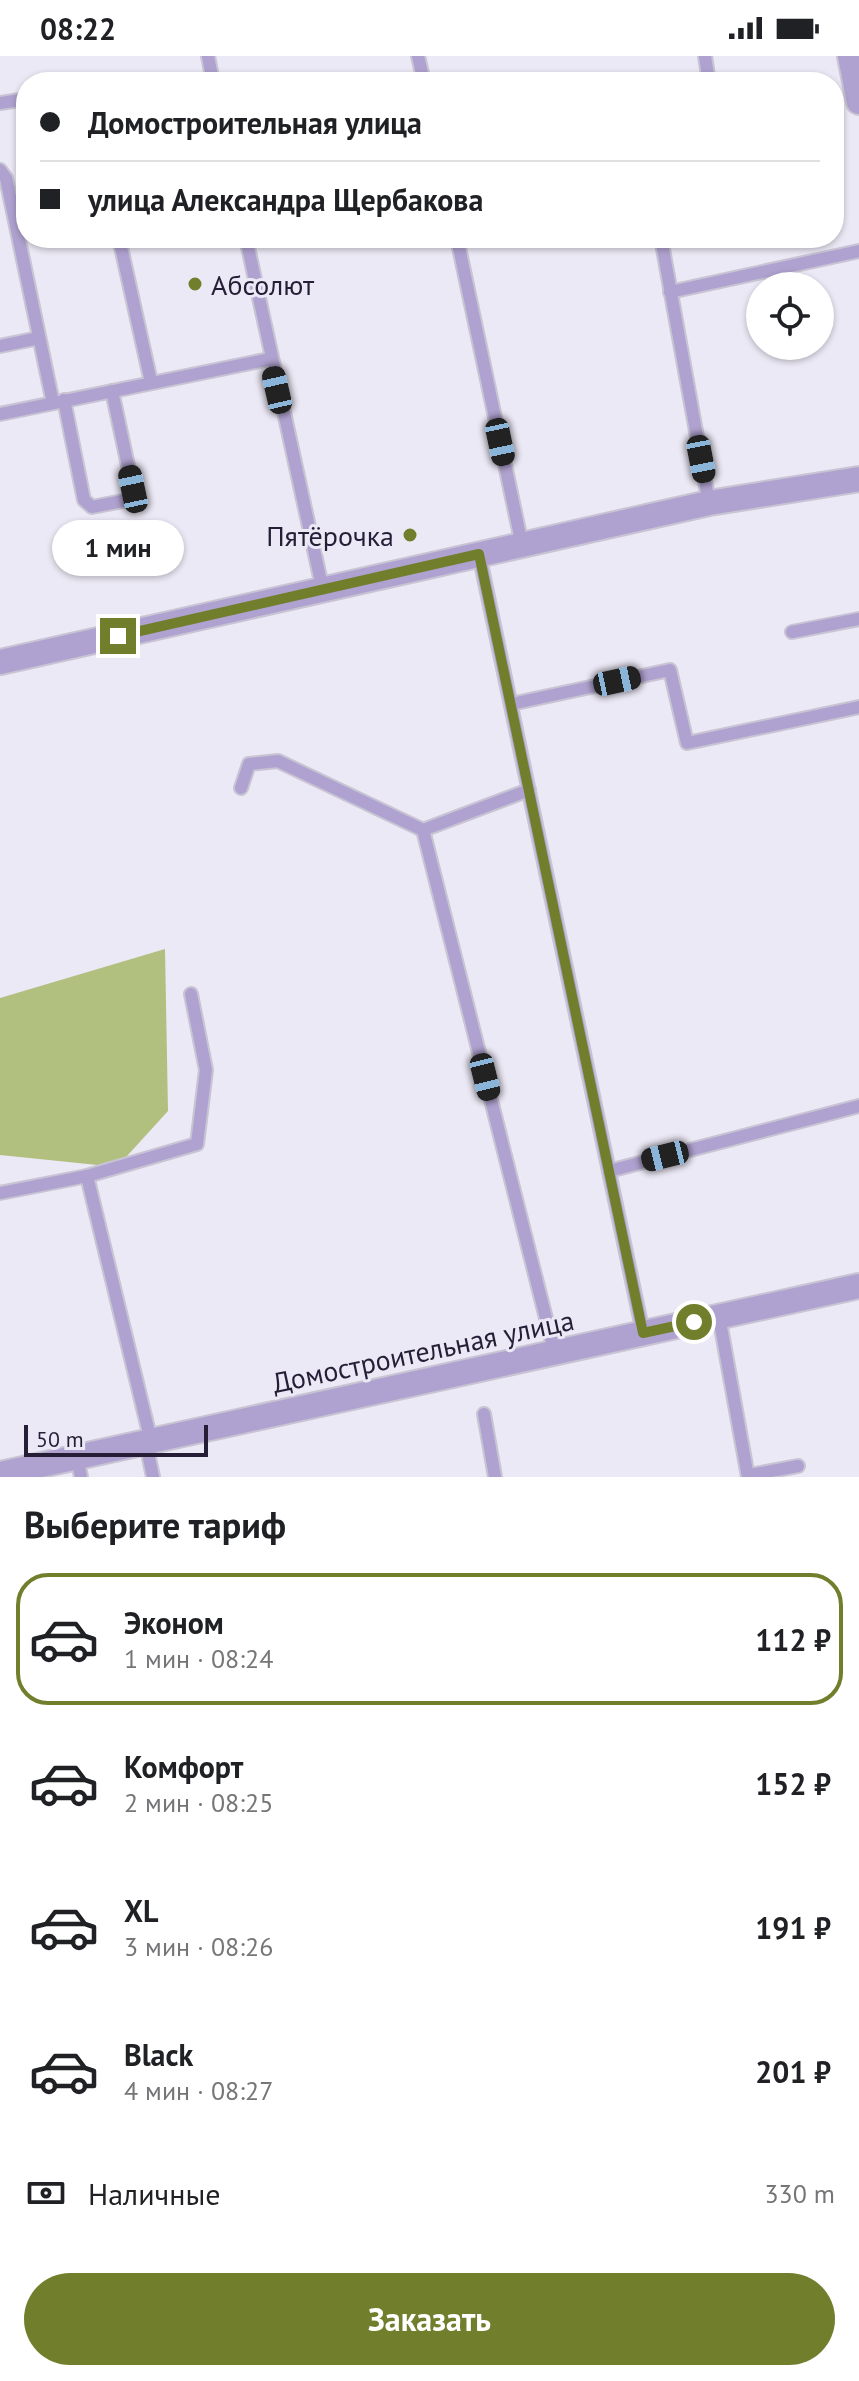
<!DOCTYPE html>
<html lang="ru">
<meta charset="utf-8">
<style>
body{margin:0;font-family:"PT Sans",sans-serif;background:#f2f2f2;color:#202124;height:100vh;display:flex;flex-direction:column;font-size:30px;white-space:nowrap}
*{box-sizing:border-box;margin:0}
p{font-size:26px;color:#757577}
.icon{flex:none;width:44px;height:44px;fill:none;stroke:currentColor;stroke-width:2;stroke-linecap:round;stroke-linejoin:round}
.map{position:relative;height:1421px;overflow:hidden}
.side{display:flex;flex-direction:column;background:#fff;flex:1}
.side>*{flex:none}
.hud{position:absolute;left:16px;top:16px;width:828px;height:176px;border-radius:32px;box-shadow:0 2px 6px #0004;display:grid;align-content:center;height:176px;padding:0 24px;background:#fff}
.fabs{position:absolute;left:746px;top:216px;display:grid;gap:16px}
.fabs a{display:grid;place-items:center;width:88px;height:88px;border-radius:50%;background:#fff;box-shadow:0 2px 6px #0004;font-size:40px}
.scale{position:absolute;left:24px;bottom:20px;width:184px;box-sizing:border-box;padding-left:8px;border:4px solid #261e37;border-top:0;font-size:22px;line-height:28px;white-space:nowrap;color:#261e37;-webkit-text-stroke:6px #ece9f6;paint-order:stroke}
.end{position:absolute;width:36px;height:36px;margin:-18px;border:10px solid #717f2d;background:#fff;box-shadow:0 0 0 4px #fff}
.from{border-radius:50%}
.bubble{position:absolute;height:56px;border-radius:28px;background:#fff;box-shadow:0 2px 6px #0004;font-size:26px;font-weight:800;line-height:56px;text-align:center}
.car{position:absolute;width:24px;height:48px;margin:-24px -12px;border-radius:10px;box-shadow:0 0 6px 2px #0007;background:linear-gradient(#222 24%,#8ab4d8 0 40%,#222 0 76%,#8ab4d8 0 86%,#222 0)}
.hud b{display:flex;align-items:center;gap:28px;height:76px;font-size:30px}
.hud b+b{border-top:2px solid #e0e0e0}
.hud i{width:20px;height:20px;background:#202124}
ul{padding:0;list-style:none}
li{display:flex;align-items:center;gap:24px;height:132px;margin:0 16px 12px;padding:0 8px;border:4px solid transparent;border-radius:32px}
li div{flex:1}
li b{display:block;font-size:30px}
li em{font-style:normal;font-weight:800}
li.selected{border-color:#717f2d}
li>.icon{width:72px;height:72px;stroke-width:1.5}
h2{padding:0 24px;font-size:36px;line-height:96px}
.pay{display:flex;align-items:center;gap:20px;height:88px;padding:0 24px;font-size:30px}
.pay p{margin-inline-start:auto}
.button{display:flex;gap:16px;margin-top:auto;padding:16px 24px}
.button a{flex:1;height:92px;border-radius:48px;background:#717f2d;color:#fff;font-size:32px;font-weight:800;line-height:92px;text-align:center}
.status{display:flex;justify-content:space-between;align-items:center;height:56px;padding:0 40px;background:#fff;direction:ltr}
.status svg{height:22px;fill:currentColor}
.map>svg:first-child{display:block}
.forest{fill:#b1bf7f}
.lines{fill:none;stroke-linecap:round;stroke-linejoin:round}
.service-casing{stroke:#c8c4d4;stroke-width:16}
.minor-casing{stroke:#c8c4d4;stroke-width:28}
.tertiary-casing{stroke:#c8c4d4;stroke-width:28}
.service{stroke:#b0a2d0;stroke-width:12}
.minor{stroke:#b0a2d0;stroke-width:24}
.tertiary{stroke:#b0a2d0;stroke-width:24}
.route{stroke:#717f2d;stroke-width:10}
.poi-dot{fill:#717f2d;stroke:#ece9f6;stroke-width:3}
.labels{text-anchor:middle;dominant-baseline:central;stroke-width:6;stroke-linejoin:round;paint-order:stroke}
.poi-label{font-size:28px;fill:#261e37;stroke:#ece9f6;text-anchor:start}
.street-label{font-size:28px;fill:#261e37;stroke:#ece9f6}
</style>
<div class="status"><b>08:22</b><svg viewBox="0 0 49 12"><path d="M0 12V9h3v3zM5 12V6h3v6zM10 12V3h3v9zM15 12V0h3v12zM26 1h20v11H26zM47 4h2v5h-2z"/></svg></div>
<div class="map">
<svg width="859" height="1421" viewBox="0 0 859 1421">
<rect width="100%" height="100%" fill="#ece9f6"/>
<!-- forest -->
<path class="forest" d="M165 893 168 1055 117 1111 0 1099V942Z"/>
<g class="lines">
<!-- service casing -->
<g class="service-casing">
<g id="service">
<path d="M208 0 213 26"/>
<path d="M418 0 424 26"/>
<path d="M705 0 709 26"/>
<path d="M0 47 26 43"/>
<path d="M0 114 6 122 53 347"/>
<path d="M119 182 151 326"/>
<path d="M246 182 323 535"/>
<path d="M457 182 522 489"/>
<path d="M661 182 709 447"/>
<path d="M670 236 859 195"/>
<path d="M0 290 39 282"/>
<path d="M64 344 84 444 92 451 128 444 133 433 112 335"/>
<path d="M0 358 270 303"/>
<path d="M479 498 643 1277"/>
<path d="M792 576 859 563"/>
<path d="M511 648 670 614 687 687 859 651"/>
<path d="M241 732 249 708 278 705 423 774"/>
<path d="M529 734 423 774 555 1298"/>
<path d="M609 1115 859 1050"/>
<path d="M87 1120 197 1088 206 1014 191 938"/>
<path d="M0 1137 87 1120 151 1385 149 1402 153 1421"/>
<path d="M719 1260 748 1421"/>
<path d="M484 1358 495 1421"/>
<path d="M77 1401 81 1421"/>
<path d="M750 1419 798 1410"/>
</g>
</g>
<!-- minor casing -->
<g class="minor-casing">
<g id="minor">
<path d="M850 0 859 46"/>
<path d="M0 1418 859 1230"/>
</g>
</g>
<!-- tertiary casing -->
<g class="tertiary-casing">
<path id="tertiary" d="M0 606 709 447 859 423"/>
</g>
<!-- service -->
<use href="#service" class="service"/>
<!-- minor -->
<use href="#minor" class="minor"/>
<!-- tertiary -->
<use href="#tertiary" class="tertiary"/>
</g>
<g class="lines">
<!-- route -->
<path class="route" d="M118 580 479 498 643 1277 694 1266"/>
</g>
<!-- markers -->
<g class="poi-dot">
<circle cx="195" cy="228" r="8"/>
<circle cx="410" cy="479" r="8"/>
</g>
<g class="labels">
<!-- poi labels -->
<g class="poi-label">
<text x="211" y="228">Абсолют</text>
<text x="394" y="479" text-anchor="end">Пятёрочка</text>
</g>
<!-- street labels -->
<g class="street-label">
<text transform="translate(423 1295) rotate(-12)">Домостроительная улица</text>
</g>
</g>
</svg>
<div class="fabs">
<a><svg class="icon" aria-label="locate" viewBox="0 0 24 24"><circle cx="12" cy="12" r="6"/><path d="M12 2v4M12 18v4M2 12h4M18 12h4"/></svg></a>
</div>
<div class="scale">50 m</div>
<i class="end from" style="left:694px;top:1266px"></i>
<i class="end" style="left:118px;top:580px"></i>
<div class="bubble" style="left:52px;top:464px;width:132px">1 мин</div>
<i class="car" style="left:277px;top:334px;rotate:347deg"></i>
<i class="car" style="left:500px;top:386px;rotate:168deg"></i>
<i class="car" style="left:701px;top:403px;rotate:169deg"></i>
<i class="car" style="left:133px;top:433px;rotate:348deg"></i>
<i class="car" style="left:617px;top:625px;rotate:78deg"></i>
<i class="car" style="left:485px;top:1021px;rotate:166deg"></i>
<i class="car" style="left:665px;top:1100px;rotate:256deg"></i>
<div class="hud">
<b><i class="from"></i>Домостроительная улица</b>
<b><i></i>улица Александра Щербакова</b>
</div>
</div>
<section class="side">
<h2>Выберите тариф</h2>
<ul>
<li class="selected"><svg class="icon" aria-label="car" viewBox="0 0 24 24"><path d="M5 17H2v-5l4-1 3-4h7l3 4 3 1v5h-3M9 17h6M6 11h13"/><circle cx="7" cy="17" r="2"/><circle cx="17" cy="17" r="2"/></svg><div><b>Эконом</b><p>1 мин · 08:24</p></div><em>112 ₽</em></li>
<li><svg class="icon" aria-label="car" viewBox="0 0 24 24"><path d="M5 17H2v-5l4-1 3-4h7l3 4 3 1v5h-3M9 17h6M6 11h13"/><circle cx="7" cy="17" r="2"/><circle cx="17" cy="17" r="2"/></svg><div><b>Комфорт</b><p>2 мин · 08:25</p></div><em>152 ₽</em></li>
<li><svg class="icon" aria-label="car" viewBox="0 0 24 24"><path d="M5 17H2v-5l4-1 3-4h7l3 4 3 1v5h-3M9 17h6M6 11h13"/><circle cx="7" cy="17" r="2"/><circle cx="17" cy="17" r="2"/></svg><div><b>XL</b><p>3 мин · 08:26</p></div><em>191 ₽</em></li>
<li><svg class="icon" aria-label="car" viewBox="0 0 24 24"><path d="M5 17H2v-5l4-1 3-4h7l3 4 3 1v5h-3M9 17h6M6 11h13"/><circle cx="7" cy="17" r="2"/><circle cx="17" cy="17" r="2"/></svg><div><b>Black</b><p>4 мин · 08:27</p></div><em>201 ₽</em></li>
</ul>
<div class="pay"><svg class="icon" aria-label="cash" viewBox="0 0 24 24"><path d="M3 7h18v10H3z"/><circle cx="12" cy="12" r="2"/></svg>Наличные<p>330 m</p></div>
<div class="button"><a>Заказать</a></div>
</section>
